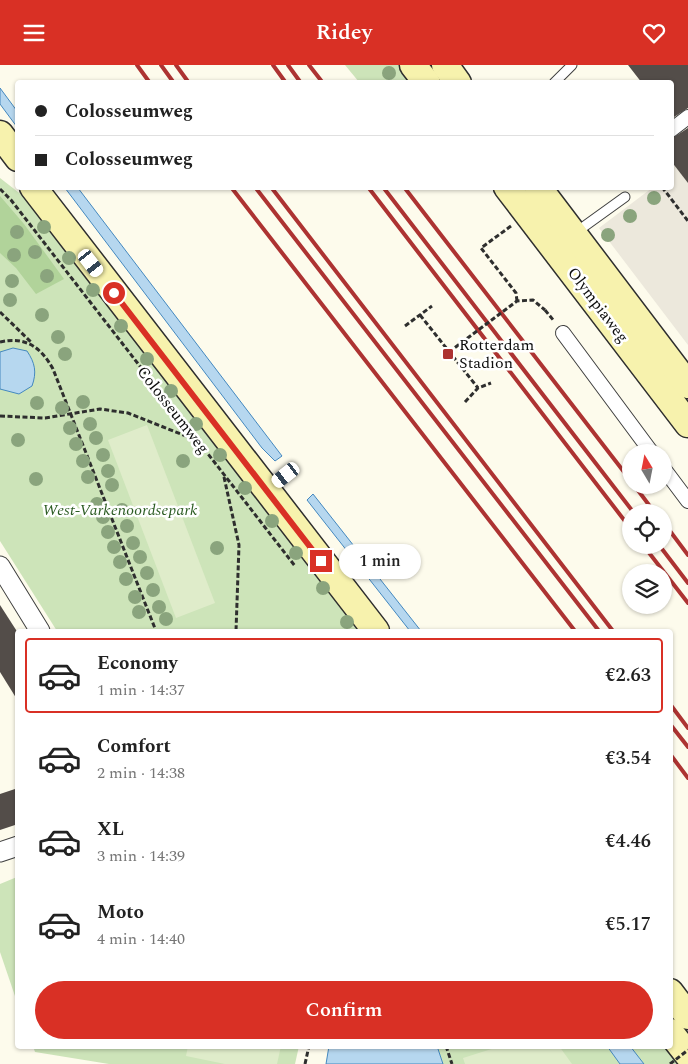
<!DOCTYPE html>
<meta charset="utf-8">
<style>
body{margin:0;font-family:Spectral,serif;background:#f2f2f2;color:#222;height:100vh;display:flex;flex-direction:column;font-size:19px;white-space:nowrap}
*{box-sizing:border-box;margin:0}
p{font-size:16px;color:#767676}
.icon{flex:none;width:28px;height:28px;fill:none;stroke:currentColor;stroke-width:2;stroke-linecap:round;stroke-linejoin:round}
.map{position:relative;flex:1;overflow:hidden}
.drawer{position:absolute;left:15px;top:564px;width:658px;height:420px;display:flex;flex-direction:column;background:#fff;border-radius:5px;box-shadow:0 1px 4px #0004}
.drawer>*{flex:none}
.top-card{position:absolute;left:15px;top:15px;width:659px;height:110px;border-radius:5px;box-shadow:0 1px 4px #0004;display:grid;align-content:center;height:110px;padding:0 20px;background:#fff}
.needle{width:32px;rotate:350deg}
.fabs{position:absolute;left:622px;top:379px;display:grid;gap:10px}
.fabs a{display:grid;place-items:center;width:50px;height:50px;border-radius:50%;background:#fff;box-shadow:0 1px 4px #0004;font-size:25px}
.end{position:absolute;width:22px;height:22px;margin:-11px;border:6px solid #d93025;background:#fff;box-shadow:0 0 0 2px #fff}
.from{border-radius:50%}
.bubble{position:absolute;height:35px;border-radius:18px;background:#fff;box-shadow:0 1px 4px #0004;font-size:16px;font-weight:600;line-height:35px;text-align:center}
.car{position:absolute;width:15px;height:30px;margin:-15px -8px;border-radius:6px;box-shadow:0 0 4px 1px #0007;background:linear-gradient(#fff 24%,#345 0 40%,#fff 0 76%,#345 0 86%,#fff 0)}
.top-card b{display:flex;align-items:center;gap:18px;height:48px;font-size:19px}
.top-card b+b{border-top:1px solid #e0e0e0}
.top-card i{width:12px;height:12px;background:#222}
ul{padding:9px 0 0;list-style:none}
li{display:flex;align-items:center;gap:15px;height:75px;margin:0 10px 8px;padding:0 10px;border:2px solid transparent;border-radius:5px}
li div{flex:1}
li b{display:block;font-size:19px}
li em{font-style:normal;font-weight:600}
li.active{border-color:#d93025}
li>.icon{width:45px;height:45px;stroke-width:1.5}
.action{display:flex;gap:10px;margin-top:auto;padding:10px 20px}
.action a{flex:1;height:58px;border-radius:30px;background:#d93025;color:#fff;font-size:20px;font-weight:600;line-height:58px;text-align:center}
header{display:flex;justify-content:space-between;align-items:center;height:65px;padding:0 20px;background:#d93025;color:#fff;font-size:22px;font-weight:600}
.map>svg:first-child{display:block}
.green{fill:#cde4b9}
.forest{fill:#b1d39a}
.pitch{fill:#dfecca}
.plaza{fill:#ece8dc}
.water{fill:#b6d7ef;stroke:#4488bf}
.building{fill:#534d49}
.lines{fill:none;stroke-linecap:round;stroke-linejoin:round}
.service-casing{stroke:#3f3f3f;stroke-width:11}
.pedestrian-casing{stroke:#3f3f3f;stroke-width:16}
.minor-casing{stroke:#3f3f3f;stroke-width:21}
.secondary-casing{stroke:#2e2e2e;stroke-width:29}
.path{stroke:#2e2e2e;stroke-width:3;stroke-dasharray:5 2.5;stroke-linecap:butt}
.service{stroke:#fff;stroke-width:9}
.pedestrian{stroke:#fff;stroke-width:14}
.minor{stroke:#fff;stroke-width:19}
.secondary{stroke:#f7f2ad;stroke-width:26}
.rail{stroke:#ad3332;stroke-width:4}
.path-bridge{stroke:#2e2e2e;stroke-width:3;stroke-dasharray:5 2.5;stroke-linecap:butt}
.tree{fill:#8aa47d}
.route{stroke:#d93025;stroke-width:6}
.poi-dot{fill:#ad3332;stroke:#fff;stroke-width:2}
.labels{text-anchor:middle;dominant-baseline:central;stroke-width:5;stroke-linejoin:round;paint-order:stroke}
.street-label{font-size:16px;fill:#0c0c0c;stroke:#fff}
.poi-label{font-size:16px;fill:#0c0c0c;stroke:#fff;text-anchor:start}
.park-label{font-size:16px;font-style:italic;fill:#2c5c23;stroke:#fff}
</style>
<header><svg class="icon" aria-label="menu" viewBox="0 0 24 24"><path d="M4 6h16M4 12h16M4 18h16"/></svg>Ridey<svg class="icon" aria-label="heart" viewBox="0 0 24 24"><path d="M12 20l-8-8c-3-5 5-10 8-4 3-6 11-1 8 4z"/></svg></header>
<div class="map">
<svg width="688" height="999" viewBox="0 0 688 999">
<rect width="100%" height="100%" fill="#fdfbec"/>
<!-- green -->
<g class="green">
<path d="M345 0H399L413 17H359Z"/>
<path d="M0 113 27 134 362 566H57L0 476Z"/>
<path d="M17 812H18L17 937 0 887V819Z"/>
<path d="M33 981H299L295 999H109L35 987Z"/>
<path d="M377 981H670L688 999H390Z"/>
</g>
<!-- forest -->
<path class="forest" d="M0 131 24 159 64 214 36 229 16 203 0 188Z"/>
<!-- pitch -->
<g class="pitch">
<path d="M147 360 215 538 176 553 108 375Z"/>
<path d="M188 981H281L277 999H225L186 991Z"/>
<path d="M501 981H559L572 999H465L463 993Z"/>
</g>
<!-- plaza -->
<path class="plaza" d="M671 96 688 117V280L599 163 652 123 671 122Z"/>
<!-- water -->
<g class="water">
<path d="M0 23 17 46V62L0 39Z"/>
<path d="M65 123H78L282 391 275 396 262 383Z"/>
<path d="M13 283 27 286C35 298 37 307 32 321L19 329 0 324V287Z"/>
<path d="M313 429 421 566H410L307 435Z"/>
<path d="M329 981H437L443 999H326Z"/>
<path d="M607 981H630L644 999H620Z"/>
</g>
<!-- building -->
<g class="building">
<path d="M628 0H688V43L671 54V18H642Z"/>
<path d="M688 63V118L671 96V74Z"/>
<path d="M0 540 18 568V636L0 607Z"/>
<path d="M18 723V759L0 765V729Z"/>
</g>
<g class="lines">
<!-- service casing -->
<g class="service-casing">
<g id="service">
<path d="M554 18 572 0"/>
<path d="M575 168 625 132"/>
<path d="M269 423 286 410"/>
</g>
</g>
<!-- pedestrian casing -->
<g class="pedestrian-casing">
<g id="pedestrian">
<path d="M671 65 688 52"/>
<path d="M563 268 652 388"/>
<path d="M664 404 688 436"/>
</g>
</g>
<!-- minor casing -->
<g class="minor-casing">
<g id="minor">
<path d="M0 501 40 566"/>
<path d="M0 787 18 781"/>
</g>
</g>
<!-- secondary casing -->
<g class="secondary-casing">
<g id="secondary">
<path d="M413 0 427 18"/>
<path d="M445 0 458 18"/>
<path d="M0 69 18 93"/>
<path d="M33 122 376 566"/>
<path d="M507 122 688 359"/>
<path d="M538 122 688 320"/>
<path d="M670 927 688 951"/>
<path d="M670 967 688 990"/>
</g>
</g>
<!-- path -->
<g class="path">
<path d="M662 122 688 156"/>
<path d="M0 124 11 135 295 501"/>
<path d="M511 161 481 183 516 228 517 236"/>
<path d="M545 245 554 256"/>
<path d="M0 247 32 278"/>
<path d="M420 250 478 323"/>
<path d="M405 261 432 241"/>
<path d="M0 277C25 271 41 282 53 304L156 566"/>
<path d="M465 337 478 323 491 318"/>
<path d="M0 351 45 353 100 344 128 348 196 375"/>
<path d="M224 412 239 480 236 566"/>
<path d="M446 981 452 999"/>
<path d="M305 999 309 981"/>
</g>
<!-- service -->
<use href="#service" class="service"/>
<!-- pedestrian -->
<use href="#pedestrian" class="pedestrian"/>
<!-- minor -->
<use href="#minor" class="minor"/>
<!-- secondary -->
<use href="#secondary" class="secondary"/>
<!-- rail -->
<g class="rail">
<path d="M137 0 150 18"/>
<path d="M161 0 174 18"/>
<path d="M176 0 189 18"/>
<path d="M273 0 286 18"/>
<path d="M288 0 301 18"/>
<path d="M309 0 323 18"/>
<path d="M231 122 575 566"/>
<path d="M255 122 599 566"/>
<path d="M271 122 613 566"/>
<path d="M368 122 631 464"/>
<path d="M383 122 634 448"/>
<path d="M404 122 631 416"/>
<path d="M634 420 655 448"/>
<path d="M664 458 688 490"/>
<path d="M643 480 688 538"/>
<path d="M659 480 688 518"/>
<path d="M670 639 688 663"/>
<path d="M670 659 688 682"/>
<path d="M670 689 688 713"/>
</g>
<!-- path-bridge -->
<g class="path-bridge">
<path d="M449 287 517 236 533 235 545 245"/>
<path d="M670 999 688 985"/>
</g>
</g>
<!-- trees -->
<g class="tree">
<circle cx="389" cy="8" r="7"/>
<circle cx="654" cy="133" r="7"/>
<circle cx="630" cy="151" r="7"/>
<circle cx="44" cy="162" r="7"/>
<circle cx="17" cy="167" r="7"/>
<circle cx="608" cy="170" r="7"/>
<circle cx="35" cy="187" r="7"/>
<circle cx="14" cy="190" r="7"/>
<circle cx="69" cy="193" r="7"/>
<circle cx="47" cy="211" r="7"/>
<circle cx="12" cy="216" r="7"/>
<circle cx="93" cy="225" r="7"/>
<circle cx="10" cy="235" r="7"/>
<circle cx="42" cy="250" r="7"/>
<circle cx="121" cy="261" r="7"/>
<circle cx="58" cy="272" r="7"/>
<circle cx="65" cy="289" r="7"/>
<circle cx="147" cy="294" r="7"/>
<circle cx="171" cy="326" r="7"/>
<circle cx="83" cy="337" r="7"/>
<circle cx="37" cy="338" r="7"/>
<circle cx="62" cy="343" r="7"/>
<circle cx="90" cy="359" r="7"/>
<circle cx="196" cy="359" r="7"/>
<circle cx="70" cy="363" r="7"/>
<circle cx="96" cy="373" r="7"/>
<circle cx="18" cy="375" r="7"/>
<circle cx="76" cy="379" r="7"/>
<circle cx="103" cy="390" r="7"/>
<circle cx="220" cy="390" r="7"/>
<circle cx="83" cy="396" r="7"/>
<circle cx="183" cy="396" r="7"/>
<circle cx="108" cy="406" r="7"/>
<circle cx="88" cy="412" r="7"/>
<circle cx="36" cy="414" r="7"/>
<circle cx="112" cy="420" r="7"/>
<circle cx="245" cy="423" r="7"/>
<circle cx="97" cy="439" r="7"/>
<circle cx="122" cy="445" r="7"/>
<circle cx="103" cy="452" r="7"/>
<circle cx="272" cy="456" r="7"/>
<circle cx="127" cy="461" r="7"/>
<circle cx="108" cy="467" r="7"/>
<circle cx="133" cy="478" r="7"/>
<circle cx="114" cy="482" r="7"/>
<circle cx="217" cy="483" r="7"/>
<circle cx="296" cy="488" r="7"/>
<circle cx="140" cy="492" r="7"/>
<circle cx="120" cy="497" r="7"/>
<circle cx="147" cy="508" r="7"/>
<circle cx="126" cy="514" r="7"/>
<circle cx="323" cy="523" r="7"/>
<circle cx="153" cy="525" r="7"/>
<circle cx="135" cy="532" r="7"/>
<circle cx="159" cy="542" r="7"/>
<circle cx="139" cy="547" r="7"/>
<circle cx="166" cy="554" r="7"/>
<circle cx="347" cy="557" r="7"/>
</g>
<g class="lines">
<!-- route -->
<path class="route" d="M114 228 321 496"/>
</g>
<!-- markers -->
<rect class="poi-dot" x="442" y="283" width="12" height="12" rx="2.5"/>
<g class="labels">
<!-- street labels -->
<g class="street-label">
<text transform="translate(598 240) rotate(53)">Olympiaweg</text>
<text transform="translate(173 345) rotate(52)">Colosseumweg</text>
</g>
<!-- poi labels -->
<g class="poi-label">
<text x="459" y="280">Rotterdam<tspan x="459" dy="18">Stadion</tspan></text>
</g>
<!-- park labels -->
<g class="park-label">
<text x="120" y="445">West-Varkenoordsepark</text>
</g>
</g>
</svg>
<div class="fabs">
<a><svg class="needle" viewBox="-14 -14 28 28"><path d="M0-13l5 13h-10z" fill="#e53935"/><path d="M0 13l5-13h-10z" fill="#767676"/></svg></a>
<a><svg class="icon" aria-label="locate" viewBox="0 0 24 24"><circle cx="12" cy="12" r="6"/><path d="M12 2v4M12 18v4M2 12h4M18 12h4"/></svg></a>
<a><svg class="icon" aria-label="layers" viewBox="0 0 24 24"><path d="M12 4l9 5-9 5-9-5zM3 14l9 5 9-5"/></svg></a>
</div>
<i class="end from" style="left:114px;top:228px"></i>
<i class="end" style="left:321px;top:496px"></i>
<div class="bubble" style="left:339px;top:479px;width:82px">1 min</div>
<i class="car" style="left:91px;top:198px;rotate:142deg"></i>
<i class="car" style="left:286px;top:410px;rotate:232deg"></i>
<div class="top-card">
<b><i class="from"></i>Colosseumweg</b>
<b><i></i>Colosseumweg</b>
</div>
<section class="drawer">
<ul>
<li class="active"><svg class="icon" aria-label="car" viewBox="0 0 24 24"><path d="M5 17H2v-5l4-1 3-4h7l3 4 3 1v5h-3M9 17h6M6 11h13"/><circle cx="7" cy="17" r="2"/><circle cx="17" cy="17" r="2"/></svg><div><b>Economy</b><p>1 min · 14:37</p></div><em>€2.63</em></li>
<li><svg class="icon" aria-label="car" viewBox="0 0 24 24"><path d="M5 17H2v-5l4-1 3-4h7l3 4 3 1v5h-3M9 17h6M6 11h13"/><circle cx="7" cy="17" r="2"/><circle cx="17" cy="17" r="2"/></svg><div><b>Comfort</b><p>2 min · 14:38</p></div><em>€3.54</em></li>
<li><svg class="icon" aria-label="car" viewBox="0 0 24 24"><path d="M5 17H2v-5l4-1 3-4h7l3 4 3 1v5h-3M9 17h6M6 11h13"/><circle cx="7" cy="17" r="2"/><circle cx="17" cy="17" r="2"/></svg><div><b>XL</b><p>3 min · 14:39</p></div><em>€4.46</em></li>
<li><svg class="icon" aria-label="car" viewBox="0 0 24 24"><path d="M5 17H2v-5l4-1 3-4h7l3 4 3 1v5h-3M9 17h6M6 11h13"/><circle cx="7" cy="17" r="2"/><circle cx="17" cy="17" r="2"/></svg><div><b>Moto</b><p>4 min · 14:40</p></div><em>€5.17</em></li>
</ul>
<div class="action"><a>Confirm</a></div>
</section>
</div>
